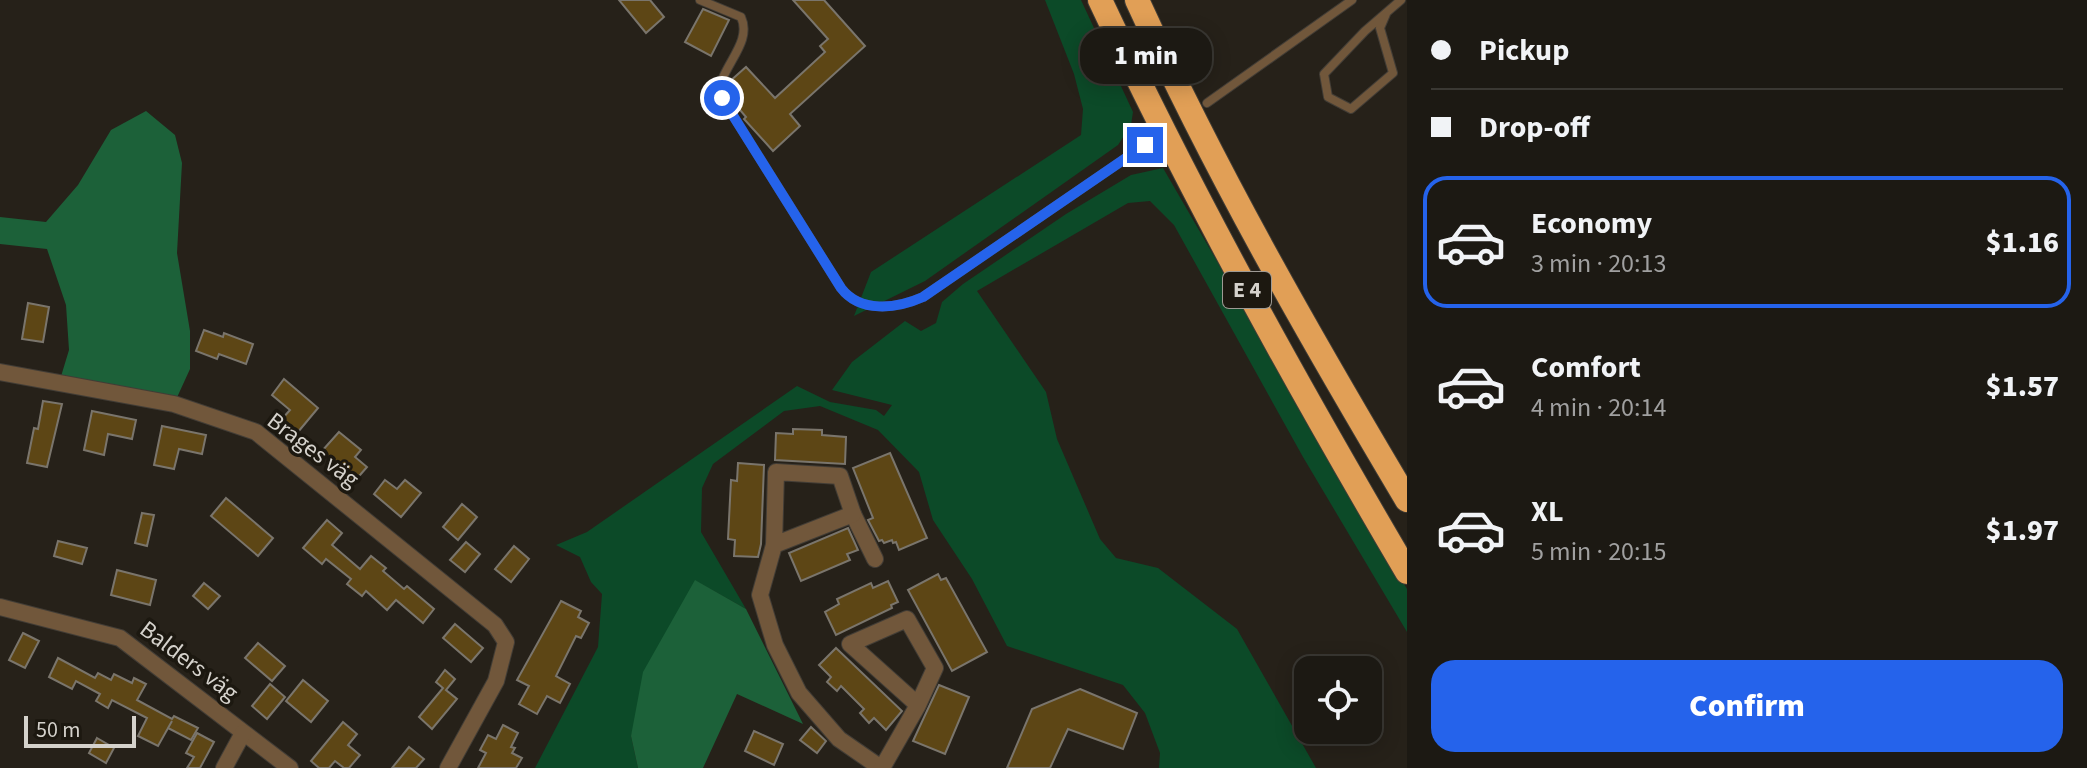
<!DOCTYPE html>
<meta charset="utf-8">
<style>
body{margin:0;font-family:"Source Sans 3",sans-serif;background:#292621;color:#f1f3f6;height:100vh;display:flex;flex-direction:column;font-size:30px;white-space:nowrap}
*{box-sizing:border-box;margin:0}
p{font-size:26px;color:#a0a0a0}
.icon{flex:none;width:44px;height:44px;fill:none;stroke:currentColor;stroke-width:2;stroke-linecap:round;stroke-linejoin:round}
.map{position:relative;flex:1;overflow:hidden}
.details{display:flex;flex-direction:column;background:#1c1913;width:680px}
.details>*{flex:none}
.top-card{display:grid;align-content:center;height:176px;padding:0 24px;background:#1c1913}
.fabs{position:absolute;left:1294px;top:656px;display:grid;gap:16px}
.fabs a{display:grid;place-items:center;width:88px;height:88px;border-radius:16px;background:#1c1913;box-shadow:0 4px 20px #0003,0 0 0 2px #3a3833;font-size:40px}
.scale{position:absolute;left:24px;bottom:20px;width:112px;box-sizing:border-box;padding-left:8px;border:4px solid #d5d2cc;border-top:0;font-size:22px;line-height:28px;white-space:nowrap;color:#d5d2cc;-webkit-text-stroke:6px #1c1810;paint-order:stroke}
.end{position:absolute;width:36px;height:36px;margin:-18px;border:10px solid #2563eb;background:#fff;box-shadow:0 0 0 4px #fff}
.from{border-radius:50%}
.bubble{position:absolute;height:56px;border-radius:24px;background:#1c1913;box-shadow:0 4px 20px #0003,0 0 0 2px #3a3833;font-size:26px;font-weight:800;line-height:56px;text-align:center}
.top-card b{display:flex;align-items:center;gap:28px;height:76px;font-size:30px}
.top-card b+b{border-top:2px solid #3a3833}
.top-card i{width:20px;height:20px;background:#f1f3f6}
ul{padding:0;list-style:none}
li{display:flex;align-items:center;gap:24px;height:132px;margin:0 16px 12px;padding:0 8px;border:4px solid transparent;border-radius:24px}
li div{flex:1}
li b{display:block;font-size:30px}
li em{font-style:normal;font-weight:800}
li.selected{border-color:#2563eb}
li>.icon{width:72px;height:72px;stroke-width:1.5}
.primary-button{display:flex;gap:16px;margin-top:auto;padding:16px 24px}
.primary-button a{flex:1;height:92px;border-radius:24px;background:#2563eb;color:#fff;font-size:32px;font-weight:800;line-height:92px;text-align:center}
main{display:flex;flex:1;min-height:0}
.map>svg:first-child{display:block}
.green{fill:#0c4a28}
.forest{fill:#1c6139}
.building{fill:#5d4615;stroke:#7a756c;stroke-width:2}
.lines{fill:none;stroke-linecap:round;stroke-linejoin:round}
.service-casing{stroke:#423d36;stroke-width:10}
.minor-casing{stroke:#423d36;stroke-width:18}
.motorway-casing{stroke:#423d36;stroke-width:26}
.service{stroke:#71573b;stroke-width:8}
.minor{stroke:#71573b;stroke-width:16}
.motorway{stroke:#e19f56;stroke-width:24}
.route{stroke:#2563eb;stroke-width:10}
.labels{text-anchor:middle;dominant-baseline:central;stroke-width:7;stroke-linejoin:round;paint-order:stroke}
.shield{fill:#1c1810;stroke:#9e9a94;stroke-width:2}
.shield-label{font-size:22px;font-weight:bold;fill:#d5d2cc}
.street-label{font-size:24px;fill:#d5d2cc;stroke:#1c1810}
</style>
<main>
<div class="map">
<svg width="1407" height="768" viewBox="0 0 1407 768">
<rect width="100%" height="100%" fill="#262119"/>
<!-- green -->
<g class="green">
<path d="M1045 0H1081L1133 112 1131 125 1118 145 925 281 854 316 871 272 1081 135 1083 109 1074 74Z"/>
<path d="M1163 168 1407 589V632L1303 457 1174 225 1150 201 1128 203 977 291 1046 392 1057 439 1100 539 1116 558 1158 568 1237 629 1316 768H1159L1160 753 1145 713 1123 685 1007 646 972 579 933 520 919 472 878 430 820 406 784 411 713 464 702 488 701 532 746 609 696 581 631 736 638 768H535L598 647 602 594 591 582 580 557 556 545 587 532 797 386 830 402 876 410 884 416 892 405 832 390 852 362 905 321 921 331 936 323 942 302 963 284 1066 214 1131 175Z"/>
</g>
<!-- forest -->
<g class="forest">
<path d="M146 111 175 135 182 163 177 253 190 331V369L174 404 59 383 69 350 66 305 47 249 0 244V217L46 222 78 185 111 130Z"/>
<path d="M695 580 746 609 803 724 737 694 703 768H638L631 736 643 672Z"/>
</g>
<!-- building -->
<g class="building">
<path d="M619 0H650L664 17 646 33Z"/>
<path d="M793 0H824L865 46 790 114 800 126 773 151 744 119 746 117 734 103 729 95 732 93 727 88 729 82 746 67 775 98 825 52 820 46 828 39Z"/>
<path d="M703 9 729 20 711 56 685 42Z"/>
<path d="M28 303 49 307 43 342 22 339Z"/>
<path d="M204 330 223 337 224 333 253 344 246 364 219 354 217 359 196 351Z"/>
<path d="M284 379 318 408 298 432 282 419 290 410 272 395Z"/>
<path d="M43 401 62 404 47 467 27 463 34 428 38 429Z"/>
<path d="M92 411 136 420 132 439 108 434 104 455 84 450Z"/>
<path d="M162 426 206 435 202 454 179 449 174 469 154 465Z"/>
<path d="M793 429 822 430V435L846 437 845 464 775 460 776 433 793 434Z"/>
<path d="M339 432 361 450 355 457 367 467 353 483 344 475 347 472 322 451Z"/>
<path d="M890 453 927 538 899 550 896 542 893 543 892 540 884 543 882 540 879 541 868 520 873 518 853 468Z"/>
<path d="M738 463 764 465 761 544 758 557 734 556 735 540 728 539 731 480 737 481Z"/>
<path d="M385 480 397 489 405 480 421 493 401 517 374 494Z"/>
<path d="M226 498 273 538 258 556 211 516Z"/>
<path d="M462 504 477 517 458 540 443 527Z"/>
<path d="M142 513 154 515 147 546 135 543Z"/>
<path d="M327 520 342 533 332 545 360 569 371 556 386 568 383 571 404 589 407 586 434 609 423 623 396 600 387 610 366 591 362 596 347 584 351 579 326 559 322 564 303 548Z"/>
<path d="M848 528 858 550 847 554 850 560 801 581 789 553Z"/>
<path d="M58 541 87 548 82 564 54 556Z"/>
<path d="M466 542 480 554 465 572 450 560Z"/>
<path d="M514 546 529 559 511 582 495 569Z"/>
<path d="M117 570 156 580 150 605 111 595Z"/>
<path d="M938 574 941 580 946 578 987 652 952 671 908 590Z"/>
<path d="M888 581 898 602 891 605 892 608 836 635 825 612 839 604 837 599 871 583 873 588Z"/>
<path d="M204 583 220 596 208 609 193 596Z"/>
<path d="M561 601 581 611 578 617 589 623 581 638 576 636 556 676 570 684 560 703 547 696 537 714 519 704 529 686 517 680Z"/>
<path d="M455 624 483 648 471 662 443 638Z"/>
<path d="M23 633 39 641 25 668 9 660Z"/>
<path d="M258 643 285 666 272 681 245 658Z"/>
<path d="M836 648 902 711 886 730 874 718 869 723 860 713 864 709 841 686 837 691 827 682 831 677 819 665Z"/>
<path d="M58 658 95 678 98 673 111 680 114 674 132 683 134 678 146 684 137 700 172 719 174 716 198 728 191 740 168 728 172 721 158 746 138 736 147 718 112 700 108 708 96 701 100 694 76 681 72 689 49 677Z"/>
<path d="M445 670 455 679 446 690 457 699 432 729 419 717 443 688 436 682Z"/>
<path d="M303 680 328 701 311 722 286 701Z"/>
<path d="M270 684 285 697 267 719 252 706Z"/>
<path d="M939 685 969 697 945 754 913 741Z"/>
<path d="M1080 689 1137 713 1123 749 1068 729 1050 768H1007L1032 709Z"/>
<path d="M343 722 357 734 348 745 360 755 349 768H344L335 761 329 768H319L311 761Z"/>
<path d="M503 725 518 733 511 747 515 748 512 753 522 758 516 768H478L486 753 480 750 488 735 496 739Z"/>
<path d="M811 727 826 741 817 753 800 740Z"/>
<path d="M754 731 783 744 774 765 745 751Z"/>
<path d="M197 733 214 742 200 768H187L194 757 186 753Z"/>
<path d="M97 738 114 748 106 763 89 753Z"/>
<path d="M409 747 424 759 416 768H392Z"/>
</g>
<g class="lines">
<!-- service casing -->
<g class="service-casing">
<g id="service">
<path d="M700 0 741 17C753 43 721 66 719 93L841 288C860 313 896 309 923 297L1145 145"/>
<path d="M1386 14 1380 28 1393 73 1351 109 1328 97 1324 74 1365 31 1401 0"/>
<path d="M1207 103 1352 0"/>
</g>
</g>
<!-- minor casing -->
<g class="minor-casing">
<g id="minor">
<path d="M0 372 174 404 256 432 495 625 506 642 496 681 448 768"/>
<path d="M853 514 875 559"/>
<path d="M774 545 853 514 840 476 776 472 774 545 760 595 775 645 799 693 839 739 881 768"/>
<path d="M0 607 120 638 290 768"/>
<path d="M224 768 243 733"/>
<path d="M882 768 918 705 935 668 907 619 850 644 918 705"/>
</g>
</g>
<!-- motorway casing -->
<g class="motorway-casing">
<g id="motorway">
<path d="M1100 0C1192 196 1297 385 1407 572"/>
<path d="M1137 0C1216 173 1310 337 1407 500"/>
</g>
</g>
<!-- service -->
<use href="#service" class="service"/>
<!-- minor -->
<use href="#minor" class="minor"/>
<!-- motorway -->
<use href="#motorway" class="motorway"/>
</g>
<g class="lines">
<!-- route -->
<path class="route" d="M722 98 841 288C860 313 896 309 923 297L1145 145"/>
</g>
<g class="labels">
<!-- shield labels -->
<rect class="shield" x="1223" y="272" width="48" height="36" rx="6"/>
<g class="shield-label">
<text x="1247" y="290">E 4</text>
</g>
<!-- street labels -->
<g class="street-label">
<text transform="translate(313 450) rotate(37)">Brages väg</text>
<text transform="translate(189 661) rotate(37)">Balders väg</text>
</g>
</g>
</svg>
<div class="fabs">
<a><svg class="icon" aria-label="locate" viewBox="0 0 24 24"><circle cx="12" cy="12" r="6"/><path d="M12 2v4M12 18v4M2 12h4M18 12h4"/></svg></a>
</div>
<div class="scale">50 m</div>
<i class="end from" style="left:722px;top:98px"></i>
<i class="end" style="left:1145px;top:145px"></i>
<div class="bubble" style="left:1080px;top:28px;width:132px">1 min</div>
</div>
<section class="details">
<div class="top-card">
<b><i class="from"></i>Pickup</b>
<b><i></i>Drop-off</b>
</div>
<ul>
<li class="selected"><svg class="icon" aria-label="car" viewBox="0 0 24 24"><path d="M5 17H2v-5l4-1 3-4h7l3 4 3 1v5h-3M9 17h6M6 11h13"/><circle cx="7" cy="17" r="2"/><circle cx="17" cy="17" r="2"/></svg><div><b>Economy</b><p>3 min · 20:13</p></div><em>$1.16</em></li>
<li><svg class="icon" aria-label="car" viewBox="0 0 24 24"><path d="M5 17H2v-5l4-1 3-4h7l3 4 3 1v5h-3M9 17h6M6 11h13"/><circle cx="7" cy="17" r="2"/><circle cx="17" cy="17" r="2"/></svg><div><b>Comfort</b><p>4 min · 20:14</p></div><em>$1.57</em></li>
<li><svg class="icon" aria-label="car" viewBox="0 0 24 24"><path d="M5 17H2v-5l4-1 3-4h7l3 4 3 1v5h-3M9 17h6M6 11h13"/><circle cx="7" cy="17" r="2"/><circle cx="17" cy="17" r="2"/></svg><div><b>XL</b><p>5 min · 20:15</p></div><em>$1.97</em></li>
</ul>
<div class="primary-button"><a>Confirm</a></div>
</section>
</main>
